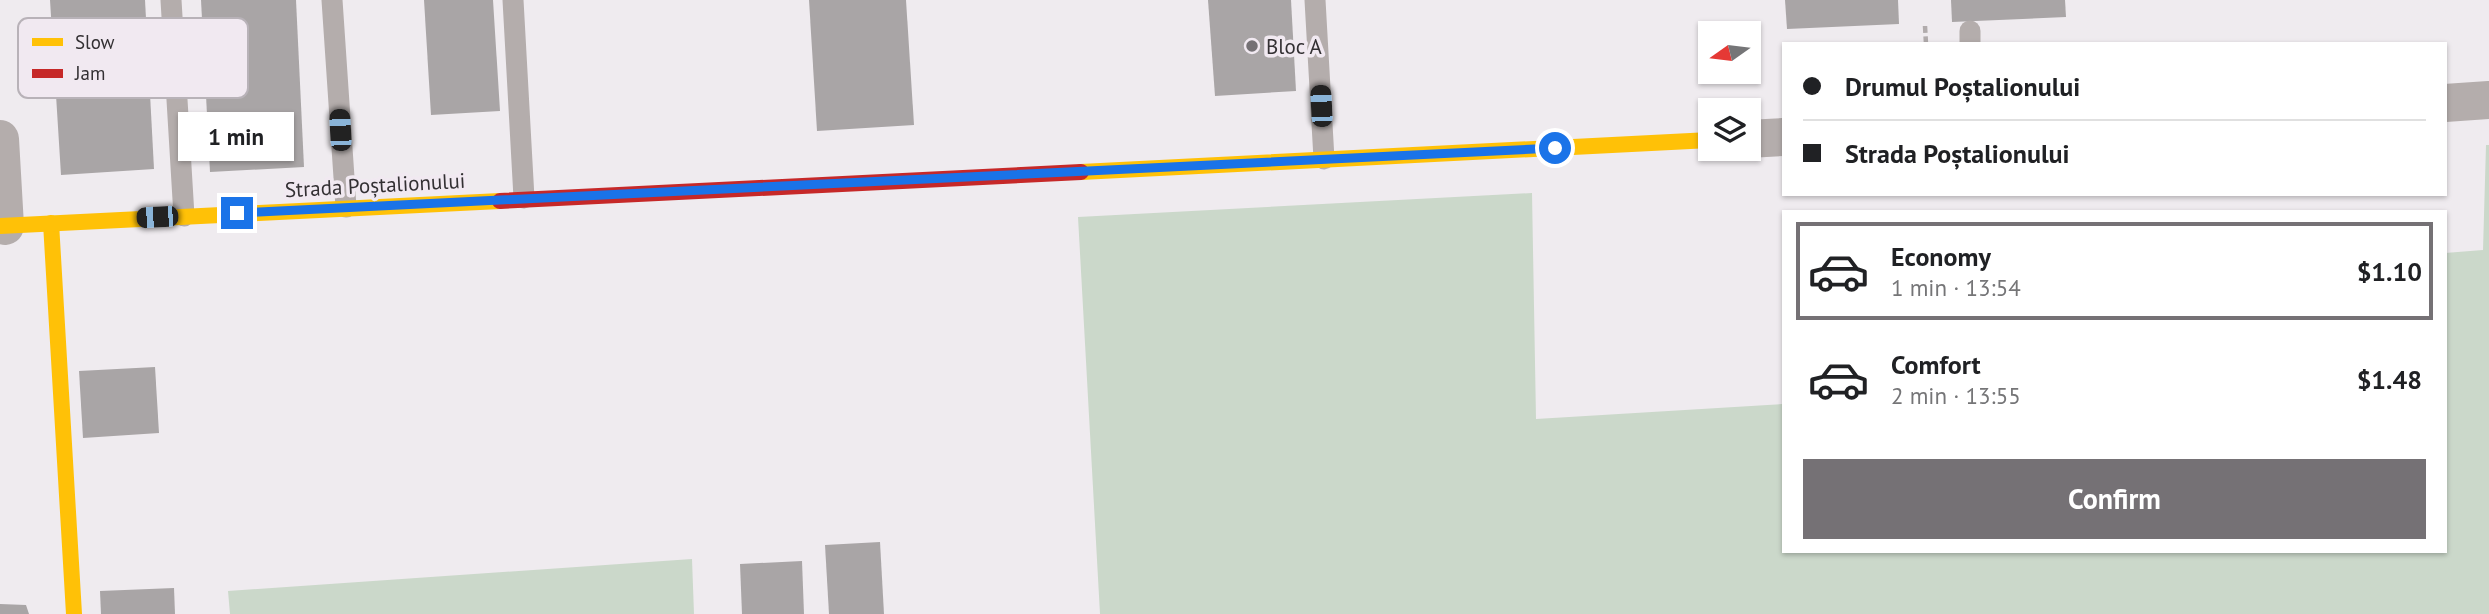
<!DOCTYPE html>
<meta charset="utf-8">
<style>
body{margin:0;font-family:"PT Sans",sans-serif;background:#f6f6f6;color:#202124;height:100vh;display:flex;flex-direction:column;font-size:26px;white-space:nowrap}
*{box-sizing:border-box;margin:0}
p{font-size:23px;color:#757577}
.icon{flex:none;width:38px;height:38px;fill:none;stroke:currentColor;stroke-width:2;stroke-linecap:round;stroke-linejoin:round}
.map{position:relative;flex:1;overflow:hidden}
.drawer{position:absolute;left:1782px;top:210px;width:665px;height:343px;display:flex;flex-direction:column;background:#fff;border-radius:0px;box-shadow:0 2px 5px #0004}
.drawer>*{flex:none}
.hud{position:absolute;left:1782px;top:42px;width:665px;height:154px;border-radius:0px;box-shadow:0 2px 5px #0004;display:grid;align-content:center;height:154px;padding:0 21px;background:#fff}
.needle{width:46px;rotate:256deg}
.controls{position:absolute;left:1698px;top:21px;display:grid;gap:14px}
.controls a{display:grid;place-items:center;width:63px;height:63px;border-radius:0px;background:#fff;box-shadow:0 2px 5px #0004;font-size:35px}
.end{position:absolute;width:32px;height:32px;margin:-16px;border:9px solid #1a73e8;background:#fff;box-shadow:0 0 0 4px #fff}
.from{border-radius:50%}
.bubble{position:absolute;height:49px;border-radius:0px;background:#fff;box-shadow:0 2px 5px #0004;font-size:23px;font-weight:700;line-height:49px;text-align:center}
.car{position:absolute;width:21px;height:42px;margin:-21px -10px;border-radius:9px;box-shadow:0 0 5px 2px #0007;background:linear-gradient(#222 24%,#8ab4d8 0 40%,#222 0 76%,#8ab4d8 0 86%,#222 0)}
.hud b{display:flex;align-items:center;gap:24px;height:66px;font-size:26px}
.hud b+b{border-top:2px solid #e0e0e0}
.hud i{width:18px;height:18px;background:#202124}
ul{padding:12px 0 0;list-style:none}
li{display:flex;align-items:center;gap:21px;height:98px;margin:0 14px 10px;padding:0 7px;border:4px solid transparent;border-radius:0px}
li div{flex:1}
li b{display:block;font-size:26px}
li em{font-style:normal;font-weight:700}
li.active{border-color:#757175}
li>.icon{width:63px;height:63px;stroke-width:1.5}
.button{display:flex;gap:14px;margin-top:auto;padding:14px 21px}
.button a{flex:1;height:80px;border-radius:0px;background:#757175;color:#fff;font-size:28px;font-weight:700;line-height:80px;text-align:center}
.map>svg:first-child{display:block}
.green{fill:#cbd8ca}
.building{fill:#a9a5a6}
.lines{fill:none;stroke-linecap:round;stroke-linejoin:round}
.path{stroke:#b1abac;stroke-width:4.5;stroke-dasharray:7 3.5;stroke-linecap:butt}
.lane{stroke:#b4adac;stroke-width:21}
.street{stroke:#b4adac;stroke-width:38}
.slow{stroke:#ffc107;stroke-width:16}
.jam{stroke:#c62828;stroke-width:16}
.route{stroke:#1a73e8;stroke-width:9}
.poi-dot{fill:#757175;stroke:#f1e9f1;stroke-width:2.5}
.labels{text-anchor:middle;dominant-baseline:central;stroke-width:7;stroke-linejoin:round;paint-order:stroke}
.poi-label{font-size:21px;fill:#333033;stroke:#f1e9f1;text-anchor:start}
.street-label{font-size:21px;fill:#333033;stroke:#f1e9f1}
.key{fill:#f1e9f1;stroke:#b8b2b8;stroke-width:2}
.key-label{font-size:19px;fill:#333033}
</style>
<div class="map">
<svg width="2489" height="614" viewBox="0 0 2489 614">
<rect width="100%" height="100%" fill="#efebef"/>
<!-- green -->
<g class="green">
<path d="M2486 145H2489V614H1100L1078 217 1532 193 1536 419 1783 404V551H2445V253L2483 250Z"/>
<path d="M692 559 694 614H230L228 591Z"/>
</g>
<!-- building -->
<g class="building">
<path d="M50 0H145L154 169 61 175Z"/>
<path d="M201 0H296L304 167 210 172Z"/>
<path d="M424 0H493L500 111 431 115Z"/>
<path d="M809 0H906L914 125 817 131Z"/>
<path d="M1208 0H1291L1296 91 1215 96Z"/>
<path d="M1785 0H1898L1899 24 1787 29Z"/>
<path d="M1951 0H2065L2066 17 1952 22Z"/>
<path d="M155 367 159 433 83 438 79 371Z"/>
<path d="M880 542 884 614H829L825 545Z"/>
<path d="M802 561 804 614H742L740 564Z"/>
<path d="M174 588 175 614H101L100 591Z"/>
<path d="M0 604 26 605 29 614H0Z"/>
</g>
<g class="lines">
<!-- path -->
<path class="path" d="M1925 26 1926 44"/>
<!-- lane -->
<g class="lane">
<path d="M171 0 184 216"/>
<path d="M332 0 346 207"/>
<path d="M513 0 524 198"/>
<path d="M1315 0 1324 159"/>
<path d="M1970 31V44"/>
</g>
<!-- street -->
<g class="street">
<path d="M2445 103 2489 100"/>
<path d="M0 139 5 226"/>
<path d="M1748 139 1783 137"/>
</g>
<!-- slow -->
<g class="slow">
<path d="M1081 172 1710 140"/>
<path d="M51 223 74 614"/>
<path d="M0 226 500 201"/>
</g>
<!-- jam -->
<path class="jam" d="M500 201 1081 172"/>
</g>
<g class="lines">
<!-- route -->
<path class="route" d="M237 213 1555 148"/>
</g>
<!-- markers -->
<circle class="poi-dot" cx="1252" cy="46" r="7"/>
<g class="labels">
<!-- poi labels -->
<g class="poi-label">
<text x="1266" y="46">Bloc A</text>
</g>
<!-- street labels -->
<g class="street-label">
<text transform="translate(375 185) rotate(-3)">Strada Poștalionului</text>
</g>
</g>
<!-- legend -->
<rect x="18" y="18" width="230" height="80" rx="10" class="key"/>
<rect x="32" y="38" width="31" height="8" fill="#ffc107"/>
<rect x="32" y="69" width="31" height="9" fill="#c62828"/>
<g class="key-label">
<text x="75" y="49">Slow</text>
<text x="75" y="80">Jam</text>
</g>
</svg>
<div class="controls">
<a><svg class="needle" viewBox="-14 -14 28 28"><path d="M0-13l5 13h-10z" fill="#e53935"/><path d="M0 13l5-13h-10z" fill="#757577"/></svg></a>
<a><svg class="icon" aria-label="layers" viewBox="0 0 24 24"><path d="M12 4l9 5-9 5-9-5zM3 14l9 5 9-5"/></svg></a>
</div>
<i class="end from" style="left:1555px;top:148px"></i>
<i class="end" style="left:237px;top:213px"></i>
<div class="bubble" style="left:178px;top:112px;width:116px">1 min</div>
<i class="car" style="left:1321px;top:106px;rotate:357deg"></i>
<i class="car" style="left:340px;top:130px;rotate:357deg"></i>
<i class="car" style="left:157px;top:217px;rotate:267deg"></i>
<div class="hud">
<b><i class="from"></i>Drumul Poștalionului</b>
<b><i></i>Strada Poștalionului</b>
</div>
<section class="drawer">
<ul>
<li class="active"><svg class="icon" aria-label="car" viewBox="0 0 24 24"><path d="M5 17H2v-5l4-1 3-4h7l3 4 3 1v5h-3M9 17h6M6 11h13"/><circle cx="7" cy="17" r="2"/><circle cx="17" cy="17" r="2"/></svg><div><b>Economy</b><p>1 min · 13:54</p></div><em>$1.10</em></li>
<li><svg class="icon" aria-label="car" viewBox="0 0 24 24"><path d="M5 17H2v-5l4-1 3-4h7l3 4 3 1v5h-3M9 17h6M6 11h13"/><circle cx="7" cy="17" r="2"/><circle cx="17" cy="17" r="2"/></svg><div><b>Comfort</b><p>2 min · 13:55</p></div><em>$1.48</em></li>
</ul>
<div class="button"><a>Confirm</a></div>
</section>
</div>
